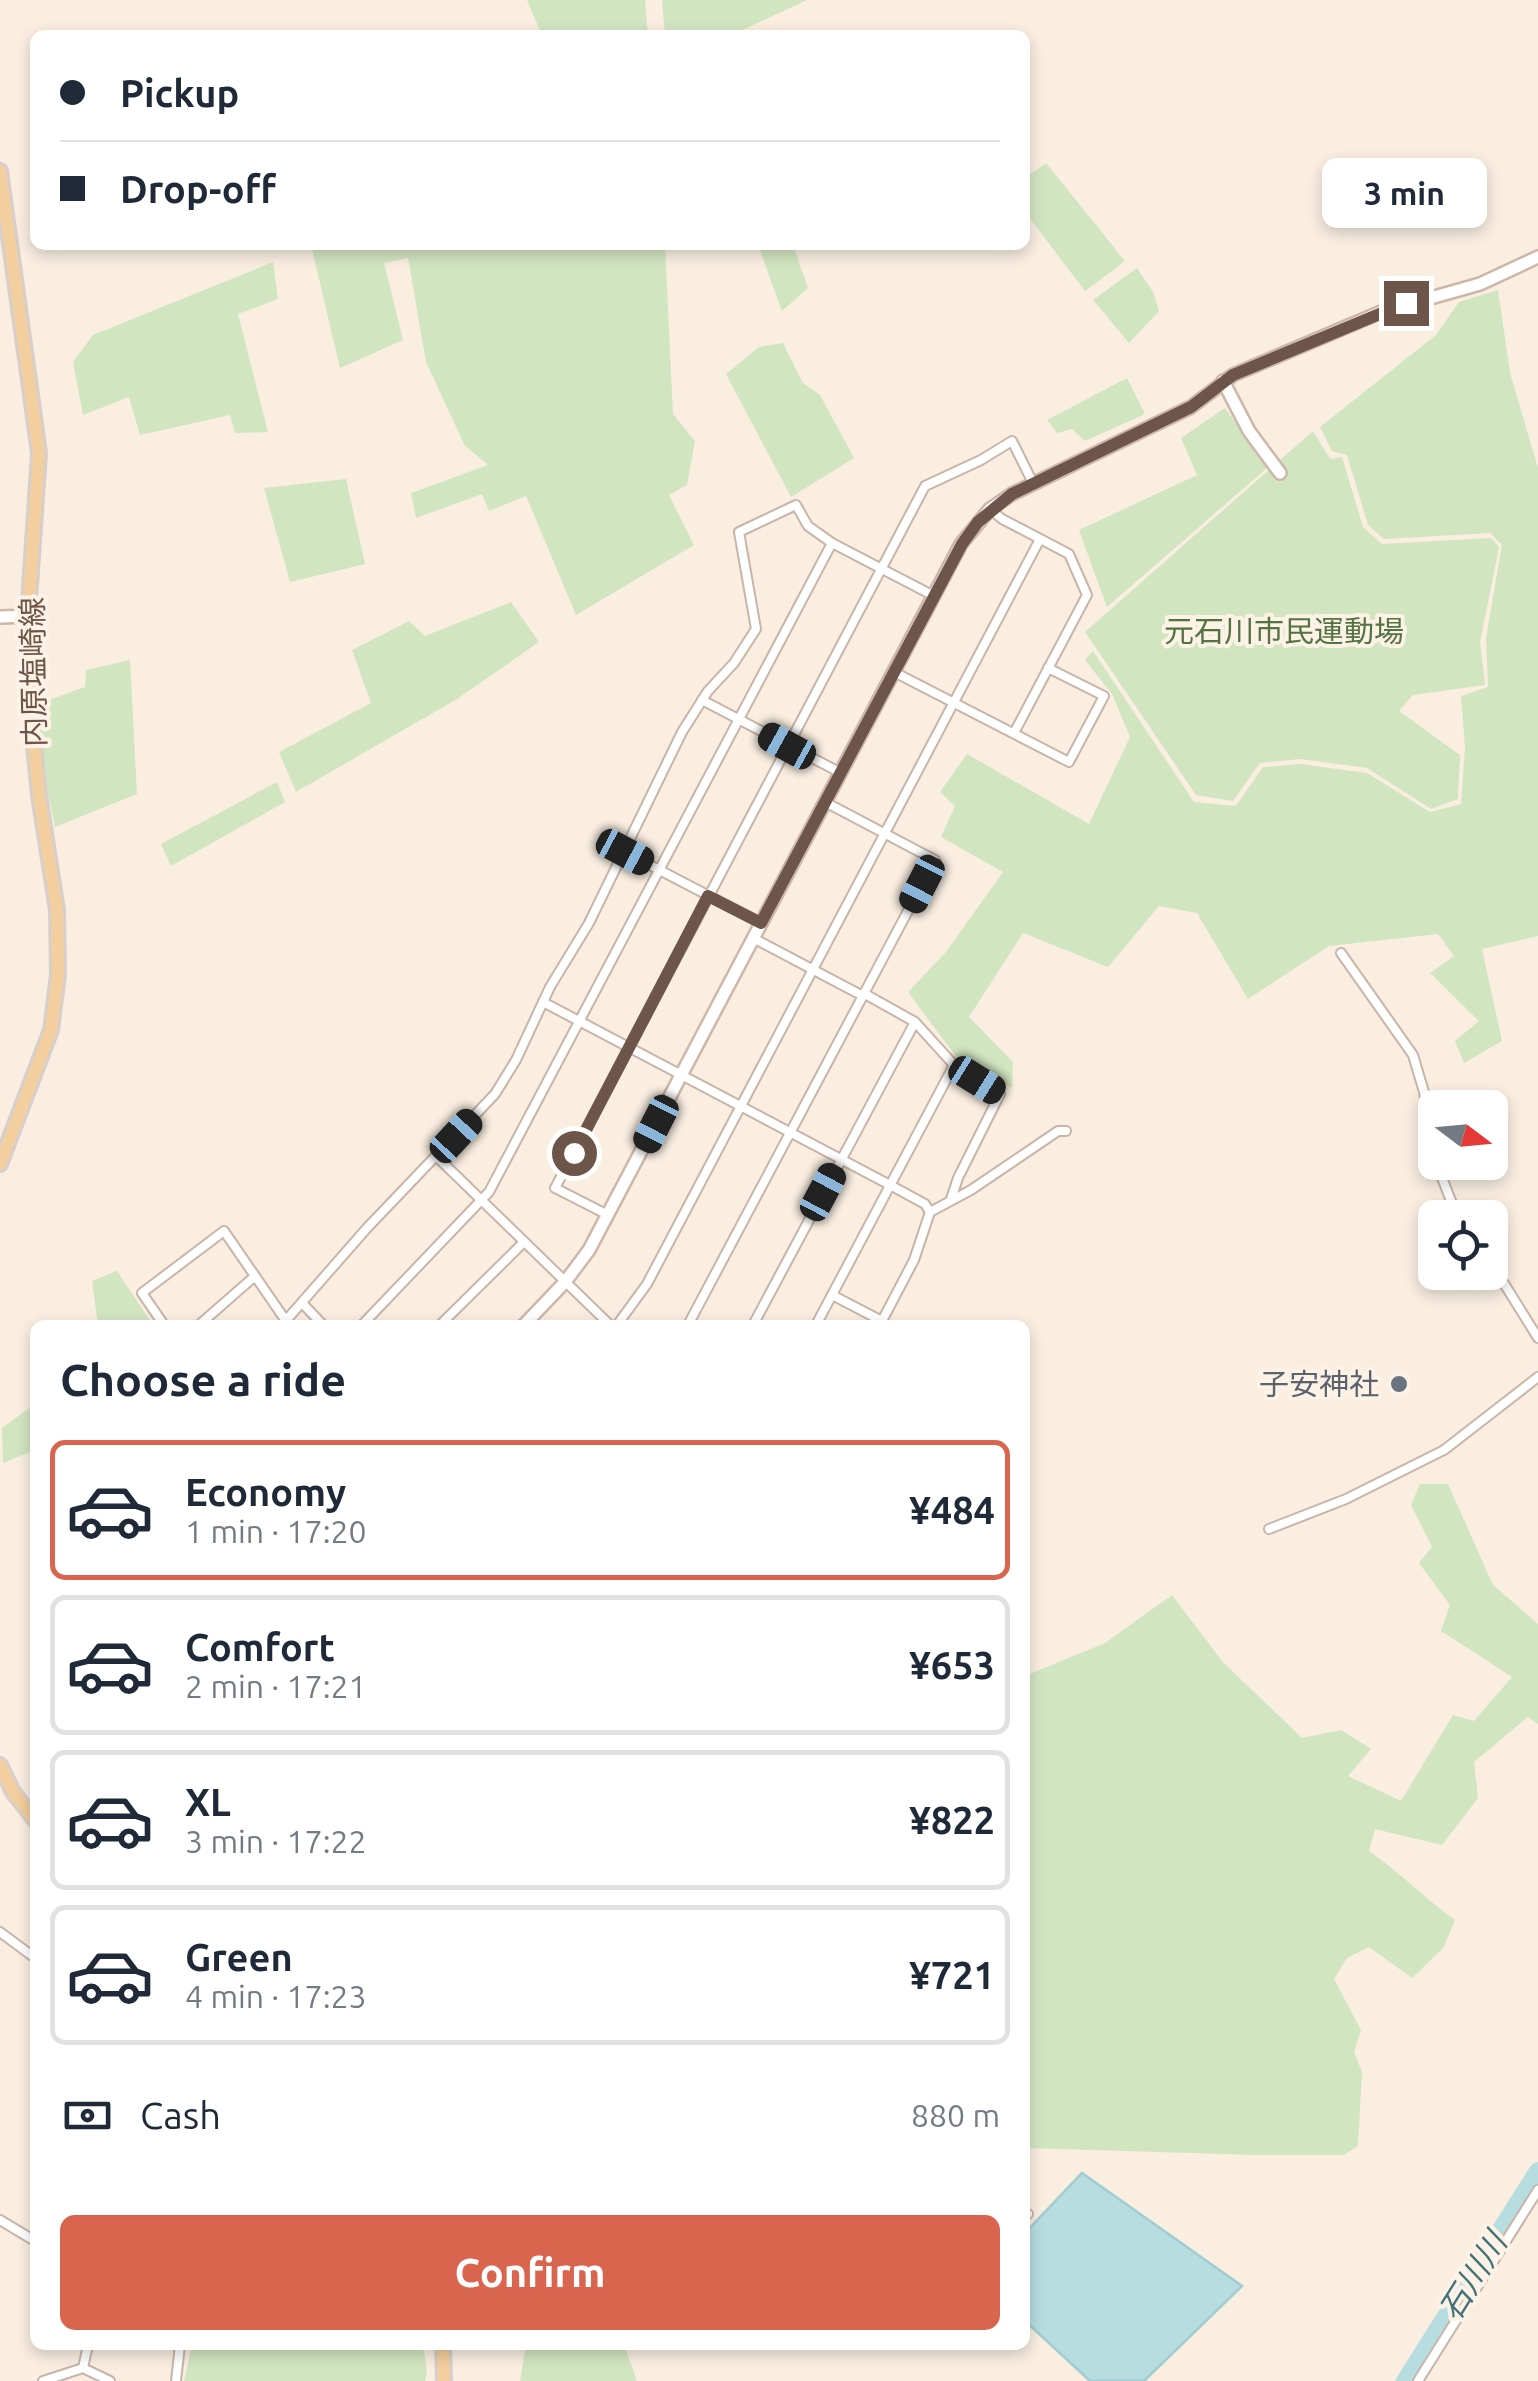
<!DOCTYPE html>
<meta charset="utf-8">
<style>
body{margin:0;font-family:Ubuntu,"Noto Sans JP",sans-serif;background:#f2f2f3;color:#1f2937;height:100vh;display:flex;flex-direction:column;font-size:38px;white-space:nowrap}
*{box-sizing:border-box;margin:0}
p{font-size:32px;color:#747a83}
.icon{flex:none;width:55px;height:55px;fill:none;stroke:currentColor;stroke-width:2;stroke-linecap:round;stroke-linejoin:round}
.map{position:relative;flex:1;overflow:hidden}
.panel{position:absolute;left:30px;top:1320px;width:1000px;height:1030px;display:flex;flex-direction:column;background:#fff;border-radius:15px;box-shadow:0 5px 15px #0003}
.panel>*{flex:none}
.banner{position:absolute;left:30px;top:30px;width:1000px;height:220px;border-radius:15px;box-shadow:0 5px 15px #0003;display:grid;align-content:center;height:220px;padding:0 30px;background:#fff}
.needle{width:65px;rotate:106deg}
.fabs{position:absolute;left:1418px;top:1090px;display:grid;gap:20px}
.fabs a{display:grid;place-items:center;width:90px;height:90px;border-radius:15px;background:#fff;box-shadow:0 5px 15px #0003;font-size:50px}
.end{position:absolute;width:45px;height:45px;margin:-22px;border:12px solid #6e554a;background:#fff;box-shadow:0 0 0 5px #fff}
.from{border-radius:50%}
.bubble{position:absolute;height:70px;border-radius:15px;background:#fff;box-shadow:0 5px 15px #0003;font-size:32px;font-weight:600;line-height:70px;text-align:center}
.car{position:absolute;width:30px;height:60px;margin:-30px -15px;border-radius:12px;box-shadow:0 0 8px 2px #0007;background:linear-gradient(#222 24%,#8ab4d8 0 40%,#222 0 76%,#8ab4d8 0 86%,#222 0)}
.banner b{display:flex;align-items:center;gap:35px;height:95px;font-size:38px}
.banner b+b{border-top:2px solid #e0e1e3}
.banner i{width:25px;height:25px;background:#1f2937}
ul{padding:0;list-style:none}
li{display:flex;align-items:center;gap:30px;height:140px;margin:0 20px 15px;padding:0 10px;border:5px solid #e0e1e3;border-radius:15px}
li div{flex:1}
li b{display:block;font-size:38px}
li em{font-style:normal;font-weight:600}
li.active{border-color:#da654f}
li>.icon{width:90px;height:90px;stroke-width:1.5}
h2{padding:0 30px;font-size:45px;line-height:120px}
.pay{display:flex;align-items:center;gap:25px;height:110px;padding:0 30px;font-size:38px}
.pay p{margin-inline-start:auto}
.button{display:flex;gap:20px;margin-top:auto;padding:20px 30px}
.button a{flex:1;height:115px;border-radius:15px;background:#da654f;color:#fff;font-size:40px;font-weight:600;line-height:115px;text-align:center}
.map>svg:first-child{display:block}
.green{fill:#d2e5c1}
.water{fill:#b7dde1;stroke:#9fcdd1;stroke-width:2.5}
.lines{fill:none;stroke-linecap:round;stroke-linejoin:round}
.river{stroke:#b7dde1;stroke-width:18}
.street-casing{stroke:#c8b5a9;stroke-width:12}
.secondary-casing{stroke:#ceb7a9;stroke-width:16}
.primary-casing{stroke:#d6cfcc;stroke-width:18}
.street{stroke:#fff;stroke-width:8}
.secondary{stroke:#fff;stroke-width:11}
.primary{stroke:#f3ce9e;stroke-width:12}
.route{stroke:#6e554a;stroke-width:12}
.worship-dot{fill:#6b7280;stroke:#fdf2e6;stroke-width:4}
.labels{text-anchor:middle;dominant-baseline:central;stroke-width:8;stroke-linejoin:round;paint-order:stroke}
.park-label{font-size:30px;fill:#547343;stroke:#fdf2e6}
.street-label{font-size:30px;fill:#6e554a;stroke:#fdf2e6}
.worship-label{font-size:30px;fill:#5b616d;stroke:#fdf2e6;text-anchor:end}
.water-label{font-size:32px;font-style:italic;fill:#437379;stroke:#fdf2e6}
</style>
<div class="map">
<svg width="1538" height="2381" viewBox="0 0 1538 2381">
<rect width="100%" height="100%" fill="#f9eee0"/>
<!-- green -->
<g class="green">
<path d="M527 0H645L648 35H542Z"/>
<path d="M662 0H807L732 35H665Z"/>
<path d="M1046 163 1125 261 1085 291 1025 212V178Z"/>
<path d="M311 245H665L673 414 695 441 687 485 669 495 694 545 576 615 526 496 489 511 482 494 416 518 411 493 488 465 465 446 426 362 408 258 384 263 403 340 340 368Z"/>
<path d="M758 245H793L808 288 782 311Z"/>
<path d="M273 262 278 299 238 314 268 432 235 433 230 415 140 435 129 397 83 415 73 362 93 335Z"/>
<path d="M1137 268 1153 292 1159 311 1129 343 1093 300Z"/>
<path d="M1498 290 1510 373 1538 468V936L1482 949 1502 1041 1464 1063 1455 1041 1479 1021 1430 973 1454 956 1438 934 1329 946 1248 999 1197 913 1159 906 1108 967 1023 933 969 1017 1013 1062 1012 1088 958 1059 908 992 946 952 1003 872 941 837 955 806 940 792 967 754 1089 824 1130 737 1112 694 1085 660 1093 651 1194 802 1236 806 1263 767 1300 764 1367 773 1430 812 1461 804 1465 748 1461 696 1488 687 1486 638 1502 545 1490 533 1384 539 1368 525 1347 455 1332 451 1320 427 1436 335 1459 302Z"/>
<path d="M783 343 803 383 820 395 854 458 791 497 726 374 759 347Z"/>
<path d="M1127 378 1145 414 1085 441 1072 429 1057 433 1047 420Z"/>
<path d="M1225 408 1268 467 1107 607 1079 530 1197 475 1181 438Z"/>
<path d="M1313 431 1330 459 1342 457 1363 527 1382 544 1491 538 1499 547 1480 642 1485 685 1413 695 1399 711 1460 755 1458 799 1431 809 1367 768 1300 759 1260 763 1233 801 1196 795 1085 632Z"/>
<path d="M346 479 365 564 290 582 264 488Z"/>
<path d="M511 602 539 642 457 699 296 792 279 752 371 703 352 650 409 621 425 636Z"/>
<path d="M130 660 137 794 55 827 36 735 38 704 85 687 86 670Z"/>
<path d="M277 782 285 802 171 866 161 844Z"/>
<path d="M116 1271H117L153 1325H98L92 1281Z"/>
<path d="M35 1404V1450L3 1463 2 1428Z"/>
<path d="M1420 1484H1448L1493 1585 1538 1624V1724L1528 1717 1474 1762 1478 1798 1442 1845 1375 1829 1369 1851C1400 1872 1425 1899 1455 1920L1443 1948 1412 1978 1369 1947 1347 1958 1334 1979 1361 2030 1354 2052 1362 2072 1358 2146 1344 2155H1256L1025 2148V1676L1105 1643 1172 1595 1222 1661 1302 1738 1341 1730 1371 1749 1348 1776 1401 1801 1453 1715 1474 1721 1512 1677 1441 1631 1450 1605 1419 1563 1432 1547 1411 1505Z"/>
<path d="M192 2345H423L427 2372 425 2381H184Z"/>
<path d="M526 2345H624L637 2381H520Z"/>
</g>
<!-- water -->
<path class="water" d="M1082 2173 1242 2286 1144 2381H1090L1025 2321V2233Z"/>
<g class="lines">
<!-- river -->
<path class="river" d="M1405 2381 1538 2171"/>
<!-- street casing -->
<g class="street-casing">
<g id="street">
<path d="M990 509 1002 519 1069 554 1087 595 1014 733"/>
<path d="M894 672 1069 762 1104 696 1048 668"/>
<path d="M702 700 841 773"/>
<path d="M625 852 761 923"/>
<path d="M753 938 863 996"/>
<path d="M1341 953 1413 1055 1424 1092 1435 1159"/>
<path d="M865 994 915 1022 954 1065 1000 1094 958 1178 951 1199"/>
<path d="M543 1002 890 1185 925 1204 930 1212"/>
<path d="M436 1156 610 1325"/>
<path d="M1436 1162 1451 1201 1462 1218"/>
<path d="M608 1215 555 1188 925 486 981 460 1012 441 1033 483"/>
<path d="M1490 1261 1538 1338"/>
<path d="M832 1295 882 1321 914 1260 930 1212 971 1190 1058 1131H1066"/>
<path d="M303 1304 323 1325"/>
<path d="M164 1325 142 1293 224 1231 286 1321"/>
<path d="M199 1325 255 1276"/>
<path d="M282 1325 367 1228 495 1094 516 1060 550 987 589 923 682 732 708 691 734 663 756 629 739 532 796 505 808 526 832 543 934 596"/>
<path d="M362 1325 489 1192 832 543"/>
<path d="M440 1325 524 1242"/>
<path d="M617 1325 647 1284 1040 539"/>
<path d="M688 1325 935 860 825 802"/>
<path d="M753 1325 915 1022"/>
<path d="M816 1325 954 1065"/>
<path d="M1269 1529 1346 1499 1444 1450 1538 1377"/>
<path d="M0 1932 35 1958"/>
<path d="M1025 2212 1028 2214"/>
<path d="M0 2220 35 2241"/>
<path d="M83 2368 88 2345"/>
<path d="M43 2381 83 2368 110 2381"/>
<path d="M176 2381 180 2345"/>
<path d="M1418 2381 1538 2190"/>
</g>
</g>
<!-- secondary casing -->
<g class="secondary-casing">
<g id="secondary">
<path d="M1223 381 1249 431 1280 473"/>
<path d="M0 617 28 616"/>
<path d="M524 1325 565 1282 589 1250 961 544 990 509 1012 494 1191 407 1233 375 1381 312 1480 284 1538 257"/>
</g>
</g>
<!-- primary casing -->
<g class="primary-casing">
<g id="primary">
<path d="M0 171 39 453 28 616V686L39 795 57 910 58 975 51 1030 0 1164"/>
<path d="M0 1765 13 1792 35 1820"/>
<path d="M443 2345 444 2381"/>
</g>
</g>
<!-- street -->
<use href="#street" class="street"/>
<!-- secondary -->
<use href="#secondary" class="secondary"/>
<!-- primary -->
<use href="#primary" class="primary"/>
</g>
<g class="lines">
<!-- route -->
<path class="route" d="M574 1153 708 896 761 923 962 544 978 522 1012 494 1191 407 1233 375 1406 303"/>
</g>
<!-- markers -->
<circle class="worship-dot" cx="1399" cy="1384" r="10"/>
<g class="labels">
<!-- park labels -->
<g class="park-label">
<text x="1284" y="631">元石川市民運動場</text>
</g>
<!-- street labels -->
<g class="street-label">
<text transform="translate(33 672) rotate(-91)">内原塩崎線</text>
</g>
<!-- worship labels -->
<g class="worship-label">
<text x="1379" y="1384">子安神社</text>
</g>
<!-- water labels -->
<g class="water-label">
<text transform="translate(1472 2276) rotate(-58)">石川川</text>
</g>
</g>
</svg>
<div class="fabs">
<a><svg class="needle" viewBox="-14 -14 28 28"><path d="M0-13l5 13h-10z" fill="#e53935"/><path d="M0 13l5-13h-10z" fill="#747a83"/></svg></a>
<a><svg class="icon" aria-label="locate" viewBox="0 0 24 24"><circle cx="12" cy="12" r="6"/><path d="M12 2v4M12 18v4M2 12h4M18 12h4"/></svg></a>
</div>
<i class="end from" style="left:574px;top:1153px"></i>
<i class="end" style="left:1406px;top:303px"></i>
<div class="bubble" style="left:1322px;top:158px;width:165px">3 min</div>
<i class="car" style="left:787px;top:746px;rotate:299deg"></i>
<i class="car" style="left:625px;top:852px;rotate:118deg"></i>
<i class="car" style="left:922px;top:884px;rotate:207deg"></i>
<i class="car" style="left:977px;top:1080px;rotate:122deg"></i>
<i class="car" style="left:656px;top:1124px;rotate:207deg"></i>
<i class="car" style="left:456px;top:1136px;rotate:43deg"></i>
<i class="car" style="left:823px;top:1192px;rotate:28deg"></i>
<div class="banner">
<b><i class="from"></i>Pickup</b>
<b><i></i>Drop-off</b>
</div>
<section class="panel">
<h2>Choose a ride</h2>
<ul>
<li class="active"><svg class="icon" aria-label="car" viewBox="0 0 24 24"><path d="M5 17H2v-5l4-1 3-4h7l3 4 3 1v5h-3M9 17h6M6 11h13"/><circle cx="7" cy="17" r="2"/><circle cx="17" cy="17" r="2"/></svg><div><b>Economy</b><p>1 min · 17:20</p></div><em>¥484</em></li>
<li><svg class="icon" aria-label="car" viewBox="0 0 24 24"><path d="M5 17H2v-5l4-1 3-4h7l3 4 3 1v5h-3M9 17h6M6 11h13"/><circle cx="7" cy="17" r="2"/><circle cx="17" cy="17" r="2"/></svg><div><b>Comfort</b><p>2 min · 17:21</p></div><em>¥653</em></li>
<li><svg class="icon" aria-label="car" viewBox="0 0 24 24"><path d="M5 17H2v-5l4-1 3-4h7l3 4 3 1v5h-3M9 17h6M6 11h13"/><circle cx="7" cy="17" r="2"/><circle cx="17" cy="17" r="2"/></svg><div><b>XL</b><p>3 min · 17:22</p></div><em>¥822</em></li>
<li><svg class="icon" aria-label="car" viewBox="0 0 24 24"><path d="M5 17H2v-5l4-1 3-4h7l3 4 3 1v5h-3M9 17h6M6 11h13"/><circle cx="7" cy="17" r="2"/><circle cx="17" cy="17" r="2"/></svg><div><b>Green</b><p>4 min · 17:23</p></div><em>¥721</em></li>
</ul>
<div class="pay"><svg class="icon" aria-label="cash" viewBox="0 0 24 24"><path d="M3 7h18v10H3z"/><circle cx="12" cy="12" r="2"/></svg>Cash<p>880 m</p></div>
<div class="button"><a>Confirm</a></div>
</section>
</div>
